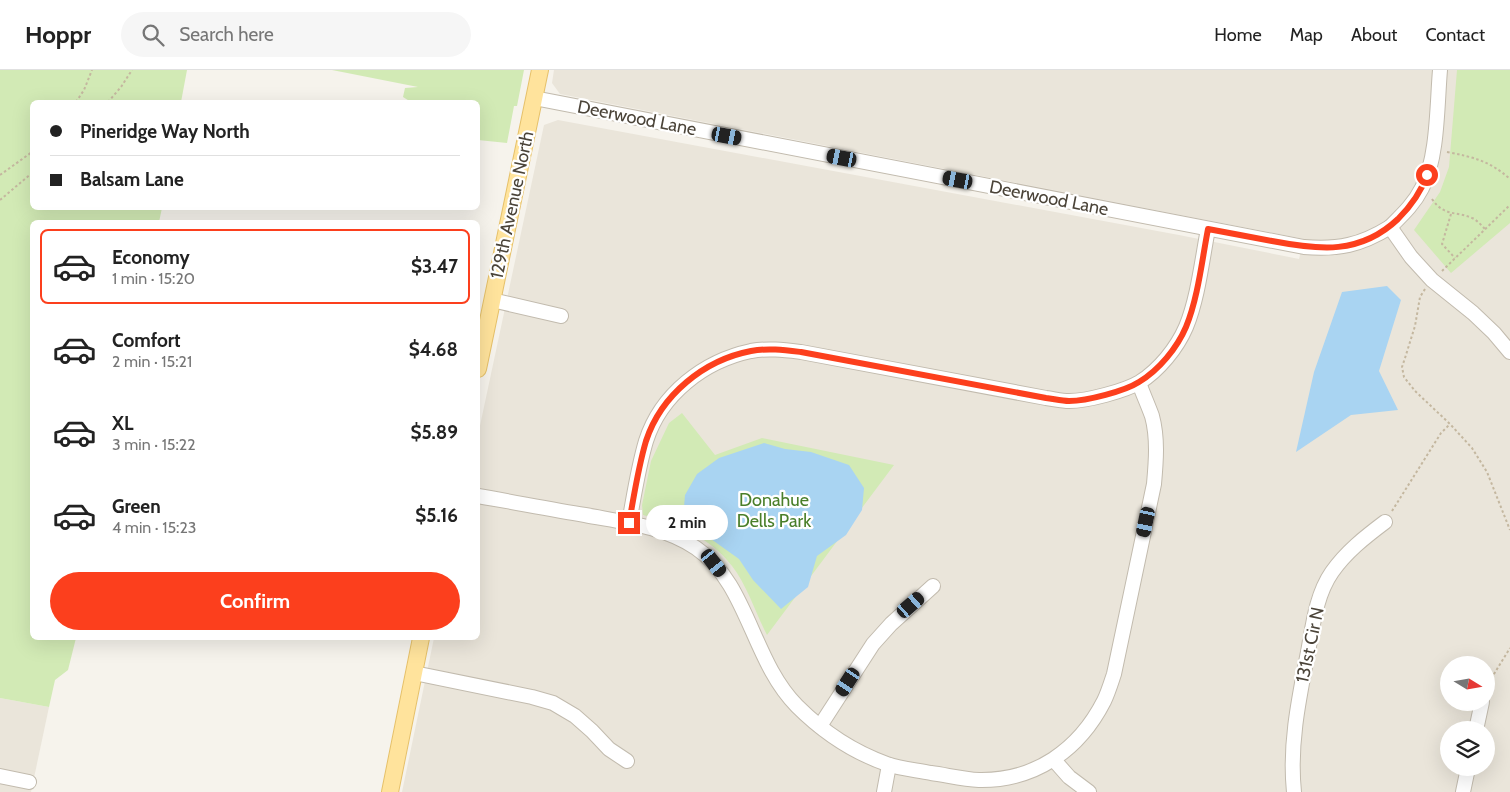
<!DOCTYPE html>
<meta charset="utf-8">
<style>
body{margin:0;font-family:Cabin,sans-serif;background:#f6f6f6;color:#222;height:100vh;display:flex;flex-direction:column;font-size:19px;white-space:nowrap}
*{box-sizing:border-box;margin:0}
p{font-size:16px;color:#767676}
.icon{flex:none;width:28px;height:28px;fill:none;stroke:currentColor;stroke-width:2;stroke-linecap:round;stroke-linejoin:round}
.map{position:relative;flex:1;overflow:hidden}
.sheet{position:absolute;left:30px;top:150px;width:450px;height:420px;display:flex;flex-direction:column;background:#fff;border-radius:8px;box-shadow:0 5px 20px #0002}
.sheet>*{flex:none}
.guide{position:absolute;left:30px;top:30px;width:450px;height:110px;border-radius:8px;box-shadow:0 5px 20px #0002;display:grid;align-content:center;height:110px;padding:0 20px;background:#fff}
.needle{width:32px;rotate:101deg}
.controls{position:absolute;left:1440px;top:586px;display:grid;gap:10px}
.controls a{display:grid;place-items:center;width:55px;height:55px;border-radius:50%;background:#fff;box-shadow:0 5px 20px #0002;font-size:25px}
.end{position:absolute;width:22px;height:22px;margin:-11px;border:6px solid #fc3f1d;background:#fff;box-shadow:0 0 0 2px #fff}
.from{border-radius:50%}
.bubble{position:absolute;height:35px;border-radius:18px;background:#fff;box-shadow:0 5px 20px #0002;font-size:16px;font-weight:800;line-height:35px;text-align:center}
.car{position:absolute;width:15px;height:30px;margin:-15px -8px;border-radius:6px;box-shadow:0 0 4px 1px #0007;background:linear-gradient(#222 24%,#8ab4d8 0 40%,#222 0 76%,#8ab4d8 0 86%,#222 0)}
.guide b{display:flex;align-items:center;gap:18px;height:48px;font-size:19px}
.guide b+b{border-top:1px solid #e0e0e0}
.guide i{width:12px;height:12px;background:#222}
ul{padding:9px 0 0;list-style:none}
li{display:flex;align-items:center;gap:15px;height:75px;margin:0 10px 8px;padding:0 10px;border:2px solid transparent;border-radius:8px}
li div{flex:1}
li b{display:block;font-size:19px}
li em{font-style:normal;font-weight:800}
li.on{border-color:#fc3f1d}
li>.icon{width:45px;height:45px;stroke-width:1.5}
.cta{display:flex;gap:10px;margin-top:auto;padding:10px 20px}
.cta a{flex:1;height:58px;border-radius:30px;background:#fc3f1d;color:#fff;font-size:20px;font-weight:800;line-height:58px;text-align:center}
header{display:flex;align-items:center;gap:30px;box-sizing:border-box;height:70px;padding:0 25px;background:#fff;border-bottom:1px solid #e0e0e0}
header strong{font-size:24px}
nav{display:flex;gap:28px;margin-inline-start:auto;font-size:18px}
.search{width:350px;height:45px;background:#f6f6f6;display:flex;align-items:center;gap:12px;box-sizing:border-box;padding:0 18px;border-radius:28px;color:#767676;font-size:19px}
.map>svg:first-child{display:block}
.residential{fill:#eae5da;fill-rule:evenodd}
.green{fill:#d2eab5}
.water{fill:#a9d4f2}
.lines{fill:none;stroke-linecap:round;stroke-linejoin:round}
.minor-casing{stroke:#c2bbae;stroke-width:16}
.major-casing{stroke:#e6c16a;stroke-width:18}
.path{stroke:#c4b79f;stroke-width:2;stroke-dasharray:2.5 2.5;stroke-linecap:butt}
.minor{stroke:#fff;stroke-width:14}
.major{stroke:#ffe39c;stroke-width:16}
.route{stroke:#fc3f1d;stroke-width:6}
.labels{text-anchor:middle;dominant-baseline:central;stroke-width:4.5;stroke-linejoin:round;paint-order:stroke}
.street-label{font-size:18px;fill:#4b4439;stroke:#fff}
.park-label{font-size:18px;fill:#4a7f2a;stroke:#fff}
</style>
<header>
<strong>Hoppr</strong>
<div class="search"><svg class="icon" aria-label="search" viewBox="0 0 24 24"><circle cx="10" cy="10" r="6"/><path d="M15 15l6 6"/></svg>Search here</div>
<nav><a>Home</a><a>Map</a><a>About</a><a>Contact</a></nav>
</header>
<div class="map">
<svg width="1510" height="722" viewBox="0 0 1510 722">
<rect width="100%" height="100%" fill="#f6f3ec"/>
<!-- residential -->
<g class="residential">
<path d="M554 0H1510V722H402L434 568H478V365L544 55 558 50 1179 165 1299 189 1304 169 560 24 552 13ZM1449 595H1486V632H1449ZM1449 660H1486V698H1449Z"/>
<path d="M0 628 49 637 31 722H0Z"/>
</g>
<!-- green -->
<g class="green">
<path d="M0 0H187L181 32H32V138H162L159 152H32V568H76L68 600 55 610 49 637 0 628Z"/>
<path d="M332 0H524L517 36H514L507 73 478 70V32H411L403 27 405 18 418 17Z"/>
<path d="M1457 0H1510V153L1451 203 1414 160 1440 122 1449 97Z"/>
<path d="M682 343 715 385 762 368 894 395 767 565C756 544 747 515 732 496 710 467 677 454 643 445L642 435 651 391 669 353Z"/>
</g>
<!-- water -->
<g class="water">
<path d="M1387 216 1401 230 1379 301 1398 340 1351 345 1296 382 1314 302 1342 222Z"/>
<path d="M764 373 785 379 811 382 849 395 864 418 862 440 846 465 817 486 808 517 781 539 753 510 739 489 683 449 685 425 697 404 719 388Z"/>
</g>
<g class="lines">
<!-- minor casing -->
<g class="minor-casing">
<g id="minor">
<path d="M534 28 1304 177C1338 180 1361 175 1390 157L1411 187 1432 210 1473 243 1494 263 1510 282"/>
<path d="M1390 157C1402 145 1414 134 1422 118 1438 88 1437 34 1440 0"/>
<path d="M492 230 561 246"/>
<path d="M478 426C513 432 549 439 585 445 622 452 664 456 696 478 748 513 752 591 797 636 822 661 853 682 887 694 901 699 917 700 931 703 946 705 963 709 979 710 1035 711 1079 680 1104 631 1108 623 1111 613 1114 604L1154 414C1156 392 1158 368 1152 346 1148 335 1143 324 1139 313"/>
<path d="M629 453C634 426 638 398 646 371 661 324 704 291 751 281 768 278 784 280 801 282L1046 328C1054 329 1062 331 1069 331 1087 331 1125 321 1140 312 1159 300 1177 278 1186 257 1198 228 1202 190 1208 159"/>
<path d="M414 603 532 627 553 633 575 646 592 661 609 679 627 691"/>
<path d="M820 656 873 574 891 554 933 516"/>
<path d="M1476 660 1482 632"/>
<path d="M1054 690 1069 707 1089 722"/>
<path d="M0 706 29 712"/>
<path d="M884 722 889 695"/>
<path d="M1294 722C1289 675 1299 628 1308 582 1313 555 1316 525 1332 502 1346 482 1365 467 1385 452"/>
<path d="M1463 722 1468 698"/>
</g>
</g>
<!-- major casing -->
<g class="major-casing">
<g id="major">
<path d="M478 299 540 0"/>
<path d="M390 722 421 568"/>
</g>
</g>
<!-- path -->
<g class="path">
<path d="M76 32 84 20 92 0"/>
<path d="M108 32 121 17 132 0"/>
<path d="M1447 82C1473 87 1490 91 1510 109"/>
<path d="M0 105 32 82"/>
<path d="M1432 129C1444 147 1457 141 1472 148 1477 150 1481 155 1485 159"/>
<path d="M0 130 32 103"/>
<path d="M1451 144 1442 174 1455 188"/>
<path d="M1442 201 1510 135"/>
<path d="M1425 219 1420 227 1415 256 1405 288 1402 297 1404 307 1415 321 1450 354 1472 378 1487 402 1510 460"/>
<path d="M1392 441 1441 363 1450 354"/>
<path d="M1486 617 1510 578"/>
</g>
<!-- minor -->
<use href="#minor" class="minor"/>
<!-- major -->
<use href="#major" class="major"/>
</g>
<g class="lines">
<!-- route -->
<path class="route" d="M629 453C634 426 638 398 646 371 661 325 704 290 751 281 768 278 784 280 801 282L1046 328C1054 329 1062 331 1069 331 1087 331 1125 321 1139 312 1159 300 1177 278 1186 257 1198 228 1202 190 1208 159 1229 163 1251 167 1272 171 1319 180 1360 185 1398 149 1411 136 1421 122 1427 105"/>
</g>
<g class="labels">
<!-- street labels -->
<g class="street-label">
<text transform="translate(637 48) rotate(11)">Deerwood Lane</text>
<text transform="translate(1049 128) rotate(11)">Deerwood Lane</text>
<text transform="translate(512 135) rotate(-78)">129th Avenue North</text>
<text transform="translate(1310 575) rotate(-78)">131st Cir N</text>
</g>
<!-- park labels -->
<g class="park-label">
<text x="774" y="430">Donahue<tspan x="774" dy="21">Dells Park</tspan></text>
</g>
</g>
</svg>
<div class="controls">
<a><svg class="needle" viewBox="-14 -14 28 28"><path d="M0-13l5 13h-10z" fill="#e53935"/><path d="M0 13l5-13h-10z" fill="#767676"/></svg></a>
<a><svg class="icon" aria-label="layers" viewBox="0 0 24 24"><path d="M12 4l9 5-9 5-9-5zM3 14l9 5 9-5"/></svg></a>
</div>
<i class="end from" style="left:1427px;top:105px"></i>
<i class="end" style="left:629px;top:453px"></i>
<div class="bubble" style="left:646px;top:435px;width:82px">2 min</div>
<i class="car" style="left:727px;top:66px;rotate:101deg"></i>
<i class="car" style="left:842px;top:88px;rotate:281deg"></i>
<i class="car" style="left:958px;top:110px;rotate:281deg"></i>
<i class="car" style="left:1146px;top:452px;rotate:192deg"></i>
<i class="car" style="left:714px;top:493px;rotate:142deg"></i>
<i class="car" style="left:911px;top:535px;rotate:49deg"></i>
<i class="car" style="left:848px;top:612px;rotate:213deg"></i>
<div class="guide">
<b><i class="from"></i>Pineridge Way North</b>
<b><i></i>Balsam Lane</b>
</div>
<section class="sheet">
<ul>
<li class="on"><svg class="icon" aria-label="car" viewBox="0 0 24 24"><path d="M5 17H2v-5l4-1 3-4h7l3 4 3 1v5h-3M9 17h6M6 11h13"/><circle cx="7" cy="17" r="2"/><circle cx="17" cy="17" r="2"/></svg><div><b>Economy</b><p>1 min · 15:20</p></div><em>$3.47</em></li>
<li><svg class="icon" aria-label="car" viewBox="0 0 24 24"><path d="M5 17H2v-5l4-1 3-4h7l3 4 3 1v5h-3M9 17h6M6 11h13"/><circle cx="7" cy="17" r="2"/><circle cx="17" cy="17" r="2"/></svg><div><b>Comfort</b><p>2 min · 15:21</p></div><em>$4.68</em></li>
<li><svg class="icon" aria-label="car" viewBox="0 0 24 24"><path d="M5 17H2v-5l4-1 3-4h7l3 4 3 1v5h-3M9 17h6M6 11h13"/><circle cx="7" cy="17" r="2"/><circle cx="17" cy="17" r="2"/></svg><div><b>XL</b><p>3 min · 15:22</p></div><em>$5.89</em></li>
<li><svg class="icon" aria-label="car" viewBox="0 0 24 24"><path d="M5 17H2v-5l4-1 3-4h7l3 4 3 1v5h-3M9 17h6M6 11h13"/><circle cx="7" cy="17" r="2"/><circle cx="17" cy="17" r="2"/></svg><div><b>Green</b><p>4 min · 15:23</p></div><em>$5.16</em></li>
</ul>
<div class="cta"><a>Confirm</a></div>
</section>
</div>
